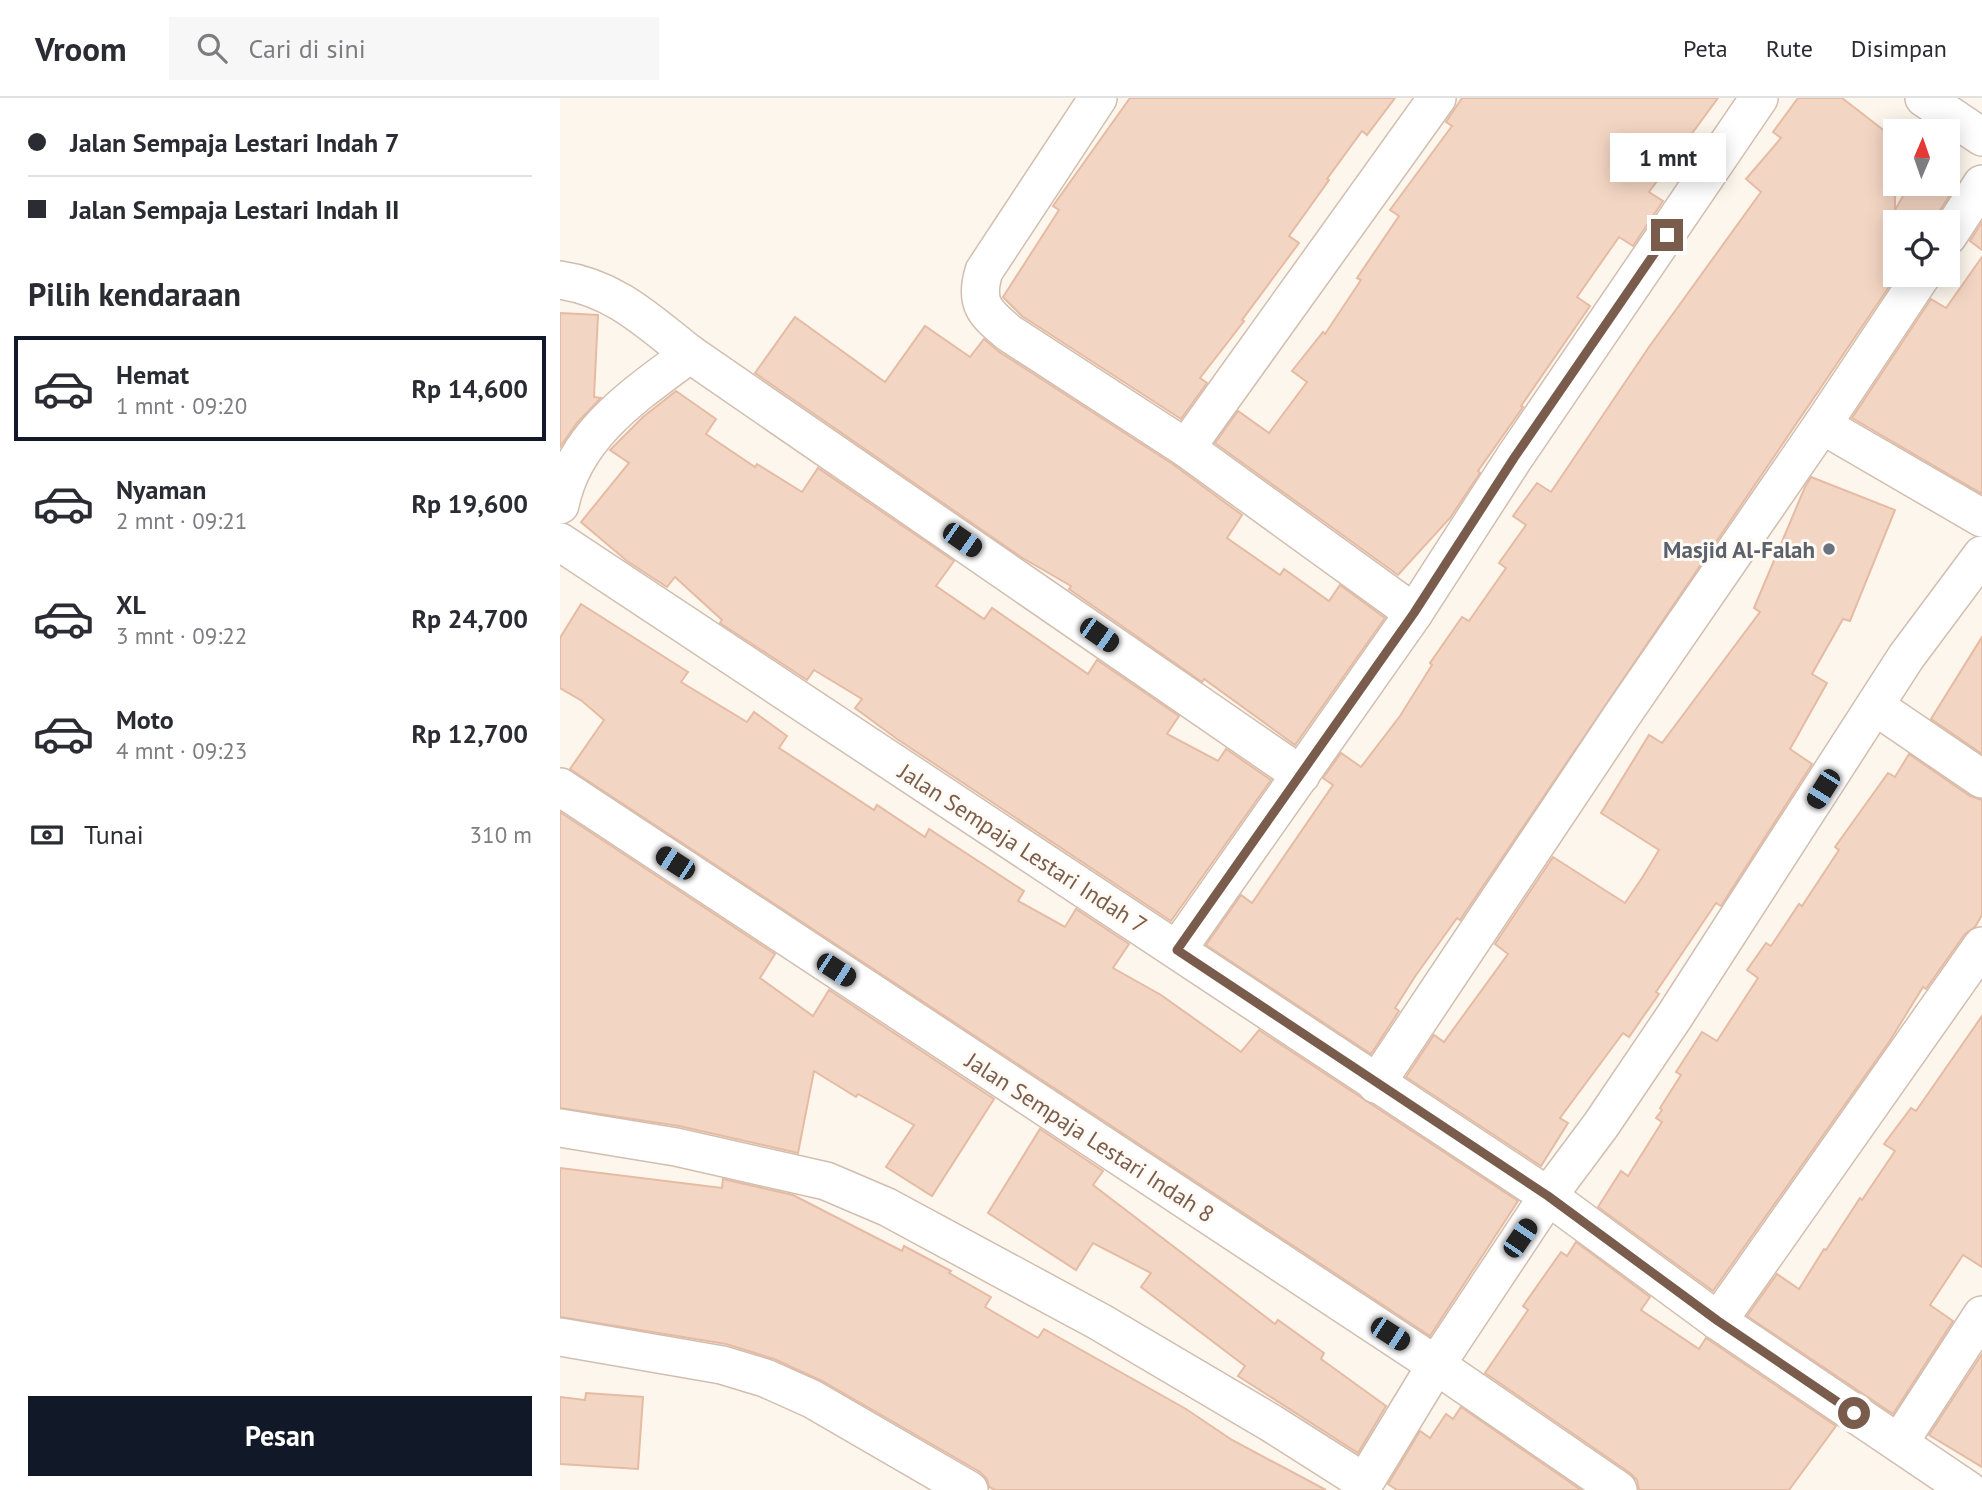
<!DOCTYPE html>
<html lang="id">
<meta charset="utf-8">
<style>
body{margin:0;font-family:"PT Sans",sans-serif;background:#f7f7f7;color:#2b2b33;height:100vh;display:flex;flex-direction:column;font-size:26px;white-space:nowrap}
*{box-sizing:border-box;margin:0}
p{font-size:23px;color:#7c7c81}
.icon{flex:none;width:38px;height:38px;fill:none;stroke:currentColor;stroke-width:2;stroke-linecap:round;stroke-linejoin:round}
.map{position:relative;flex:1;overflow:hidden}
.details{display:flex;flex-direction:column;background:#fff;width:560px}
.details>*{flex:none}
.guide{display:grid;align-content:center;height:154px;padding:0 28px;background:#fff}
.needle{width:46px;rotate:2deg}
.buttons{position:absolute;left:1323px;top:21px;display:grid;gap:14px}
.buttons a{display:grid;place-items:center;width:77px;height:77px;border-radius:0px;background:#fff;box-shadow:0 4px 18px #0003;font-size:35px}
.end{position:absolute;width:32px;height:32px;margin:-16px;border:9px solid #7a5c4d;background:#fff;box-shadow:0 0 0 4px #fff}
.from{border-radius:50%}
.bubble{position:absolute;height:49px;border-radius:0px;background:#fff;box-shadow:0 4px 18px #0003;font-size:23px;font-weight:700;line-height:49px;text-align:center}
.car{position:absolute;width:21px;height:42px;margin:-21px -10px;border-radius:9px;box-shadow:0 0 5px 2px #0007;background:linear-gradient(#222 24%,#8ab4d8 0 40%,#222 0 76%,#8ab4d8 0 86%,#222 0)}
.guide b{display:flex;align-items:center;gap:24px;height:66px;font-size:26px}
.guide b+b{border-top:2px solid #e1e1e2}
.guide i{width:18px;height:18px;background:#2b2b33}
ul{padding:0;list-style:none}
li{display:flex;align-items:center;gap:21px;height:105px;margin:0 14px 10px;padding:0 14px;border:4px solid transparent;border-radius:0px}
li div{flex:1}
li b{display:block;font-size:26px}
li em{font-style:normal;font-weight:700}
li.active{border-color:#111827}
li>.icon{width:63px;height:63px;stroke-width:1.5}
h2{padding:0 28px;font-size:32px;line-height:84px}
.pay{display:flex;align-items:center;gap:18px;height:77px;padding:0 28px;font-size:26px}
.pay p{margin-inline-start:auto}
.button{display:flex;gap:14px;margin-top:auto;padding:14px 28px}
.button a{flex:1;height:80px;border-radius:0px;background:#111827;color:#fff;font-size:28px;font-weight:700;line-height:80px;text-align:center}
header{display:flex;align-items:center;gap:42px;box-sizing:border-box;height:98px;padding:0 35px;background:#fff;border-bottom:2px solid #e1e1e2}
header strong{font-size:33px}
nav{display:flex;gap:38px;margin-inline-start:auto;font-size:24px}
.search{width:490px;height:63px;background:#f7f7f7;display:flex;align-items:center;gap:18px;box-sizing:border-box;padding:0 24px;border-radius:0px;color:#7c7c81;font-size:26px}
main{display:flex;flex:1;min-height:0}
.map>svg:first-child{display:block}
.building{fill:#f3d5c3;stroke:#e6bba3;stroke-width:2}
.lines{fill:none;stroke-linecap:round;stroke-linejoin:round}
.street-casing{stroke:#d1beb0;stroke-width:40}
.street{stroke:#fff;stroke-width:37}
.route{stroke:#7a5c4d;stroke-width:9}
.worship-dot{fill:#6b7280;stroke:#fffaf3;stroke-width:2.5}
.labels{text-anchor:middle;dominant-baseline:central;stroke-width:6;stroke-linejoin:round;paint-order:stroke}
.worship-label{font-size:23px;font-weight:bold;fill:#5b616d;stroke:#fffaf3;text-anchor:end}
.street-label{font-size:23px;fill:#7a5c4d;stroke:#fffaf3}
</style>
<header>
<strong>Vroom</strong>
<div class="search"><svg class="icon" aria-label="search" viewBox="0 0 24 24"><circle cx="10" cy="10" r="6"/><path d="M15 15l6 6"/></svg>Cari di sini</div>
<nav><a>Peta</a><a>Rute</a><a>Disimpan</a></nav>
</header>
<main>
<section class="details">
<div class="guide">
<b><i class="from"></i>Jalan Sempaja Lestari Indah 7</b>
<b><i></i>Jalan Sempaja Lestari Indah II</b>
</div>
<h2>Pilih kendaraan</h2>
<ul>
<li class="active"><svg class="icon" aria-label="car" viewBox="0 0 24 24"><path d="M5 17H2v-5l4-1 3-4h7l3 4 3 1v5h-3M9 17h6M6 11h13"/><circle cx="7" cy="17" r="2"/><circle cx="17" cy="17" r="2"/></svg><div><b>Hemat</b><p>1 mnt · 09:20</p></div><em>Rp 14,600</em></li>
<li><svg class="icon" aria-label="car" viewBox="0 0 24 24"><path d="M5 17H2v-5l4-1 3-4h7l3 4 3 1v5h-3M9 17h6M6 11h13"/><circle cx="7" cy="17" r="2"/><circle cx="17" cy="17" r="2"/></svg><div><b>Nyaman</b><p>2 mnt · 09:21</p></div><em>Rp 19,600</em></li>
<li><svg class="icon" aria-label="car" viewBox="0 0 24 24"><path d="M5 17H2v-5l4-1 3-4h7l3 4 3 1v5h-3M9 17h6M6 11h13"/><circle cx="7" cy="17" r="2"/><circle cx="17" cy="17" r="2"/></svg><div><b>XL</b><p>3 mnt · 09:22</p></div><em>Rp 24,700</em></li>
<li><svg class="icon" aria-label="car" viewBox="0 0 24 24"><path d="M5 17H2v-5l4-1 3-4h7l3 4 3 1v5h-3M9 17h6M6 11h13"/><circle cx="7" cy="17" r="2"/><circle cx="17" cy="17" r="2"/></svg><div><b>Moto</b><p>4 mnt · 09:23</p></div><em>Rp 12,700</em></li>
</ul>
<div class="pay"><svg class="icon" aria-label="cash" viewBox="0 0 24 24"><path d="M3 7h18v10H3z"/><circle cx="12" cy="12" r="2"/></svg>Tunai<p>310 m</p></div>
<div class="button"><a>Pesan</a></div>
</section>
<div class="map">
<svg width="1422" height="1392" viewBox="0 0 1422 1392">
<rect width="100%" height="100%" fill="#fdf6ec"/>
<!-- building -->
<g class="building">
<path d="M570 0H835L807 37 802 33 767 81 769 82 729 138 739 145 682 222 684 223 640 280 647 285 621 321 462 218 443 199 499 112 493 108Z"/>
<path d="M902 0H1158L1089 94 1103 103 1073 148 1059 139 1017 199 1030 208 961 308 963 309 918 373 920 375 890 420 838 477 655 345 678 313 709 335 747 284 732 273 763 234 765 236 801 182 797 180 839 118 830 112 892 28 886 24Z"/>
<path d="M1238 0H1282L1335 41V112L1350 86H1388V82L1396 88 1372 124H1335L1337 177 900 822 897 820 856 877 835 910 839 913 811 956 646 847 681 797 692 805 773 687 763 680 781 655 801 669 840 618 872 567 870 565 902 519 909 523 946 470 939 465 966 427 953 418 977 385 991 394 1089 249 1201 94 1186 81 1221 40 1213 34Z"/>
<path d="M1422 124V152L1410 143Z"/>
<path d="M1422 159V396L1292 320 1371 201 1386 210Z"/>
<path d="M0 215 38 217 34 299 41 300 17 325 0 349Z"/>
<path d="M235 219 325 284 365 228 410 259 424 241 438 253 614 367 682 417 667 440 720 477 724 471 769 503 780 487 825 520 735 647 644 581 642 584 509 491 511 488 461 459 195 275Z"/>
<path d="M116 293 156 321 146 336 195 369 197 366 242 394 258 370 394 463 376 488 424 521 432 510 528 576 537 562 619 618 607 636 658 663 666 651 711 682 611 823 337 641 295 610 302 601 254 572 247 582 160 525 162 522 115 479 107 489 67 463 21 424 69 365 50 352 83 319Z"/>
<path d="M1251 379 1335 412 1290 523 1283 521 1252 576 1267 585 1230 651 1252 666 1161 808 1156 805 1096 894 1099 896 1069 939 1063 935 1000 1020 1008 1025 981 1068 846 979 874 937 884 944 948 856 935 846 993 759 1065 805 1082 780 1099 752 1041 715 1089 637 1102 645 1200 514 1194 510 1245 389Z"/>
<path d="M21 506 128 574 121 584 187 624 194 614 227 638 219 650 314 712 317 707 365 739 369 731 464 793 458 803 505 829 516 811 569 846 553 870 601 897 681 954 699 932 958 1103 870 1238 10 671 44 622 22 603 0 590V540Z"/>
<path d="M1422 539V656L1371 621Z"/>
<path d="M1349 656 1410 698 1422 702V817L1415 829 1405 836 1366 891 1363 889 1329 944 1153 1193 1038 1109 1061 1073 1068 1078 1102 1024 1096 1020 1102 1012 1100 1010 1121 977 1116 974 1142 934 1157 943 1198 880 1187 872 1206 845 1211 848 1239 806 1242 808 1279 752 1275 749 1328 675 1335 679Z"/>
<path d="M0 714 215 856 200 880 253 918 269 892 434 1001 372 1098 326 1069 354 1027 298 996 296 999 254 973 238 1055 119 1028 0 1010Z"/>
<path d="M1422 918V1169L1403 1157 1370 1207 1393 1223 1333 1316 1187 1218 1217 1176 1239 1191 1264 1151 1266 1152 1300 1100 1302 1102 1335 1053 1324 1046 1351 1010 1356 1013Z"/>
<path d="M480 1031 543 1073 533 1087 715 1226 718 1222 764 1255 761 1261 826 1308 798 1355 678 1278 685 1268 581 1189 591 1175 533 1145 516 1172 428 1115Z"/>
<path d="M0 1070 162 1090 163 1081 233 1097 342 1153 344 1148 391 1173 389 1175 431 1199 425 1209 478 1240 484 1231 626 1311 672 1342 766 1392H435L429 1389 427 1381 420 1374 262 1283 214 1261 166 1246 0 1219Z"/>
<path d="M1016 1144 1090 1199 1081 1212 1139 1251 1146 1240 1276 1328 1229 1392H1079L1077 1382 1070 1375 925 1275 968 1212 963 1208 1001 1154 1007 1158Z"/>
<path d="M1422 1256V1369L1369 1337Z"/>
<path d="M26 1295 83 1299 78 1371 0 1366V1299L25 1302Z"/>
<path d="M901 1309 1021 1392H837L828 1386 860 1333 870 1340 886 1316 893 1321Z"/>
</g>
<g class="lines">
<!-- street casing -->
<g class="street-casing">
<g id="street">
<path d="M538 0 424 173C414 206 425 215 449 235L626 350 854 515"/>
<path d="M1364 0 1422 39"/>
<path d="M1388 138 1422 86"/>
<path d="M0 182C55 190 89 224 130 256L741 677"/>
<path d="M1262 327 1422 420"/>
<path d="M626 350 877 0"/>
<path d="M0 407C14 336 76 296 130 256"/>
<path d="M0 444 988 1098 1158 1223 1408 1392"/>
<path d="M1315 608 1422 681"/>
<path d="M0 689 876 1267 1058 1392"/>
<path d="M617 852 854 515 954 360 1199 0"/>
<path d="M816 986 1063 616 1262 327 1362 177"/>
<path d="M0 1030 116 1049 266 1083 327 1109 540 1224 711 1325 804 1384"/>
<path d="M1158 1223 1422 848"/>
<path d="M0 1239 162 1267 205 1280 252 1301 409 1392"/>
<path d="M1339 1345 1422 1217"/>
<path d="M800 1392 876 1267 988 1098 1041 1027 1114 919 1346 559 1422 457"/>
</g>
</g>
<!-- street -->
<use href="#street" class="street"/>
</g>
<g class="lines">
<!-- route -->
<path class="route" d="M1107 137 954 360 854 515 617 852 988 1098 1158 1223 1294 1315"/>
</g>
<!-- markers -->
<circle class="worship-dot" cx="1269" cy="451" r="7"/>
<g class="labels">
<!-- worship labels -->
<g class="worship-label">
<text x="1255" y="451">Masjid Al-Falah</text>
</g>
<!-- street labels -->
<g class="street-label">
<text transform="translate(463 750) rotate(33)">Jalan Sempaja Lestari Indah 7</text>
<text transform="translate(530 1039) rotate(33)">Jalan Sempaja Lestari Indah 8</text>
</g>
</g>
</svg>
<div class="buttons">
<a><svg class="needle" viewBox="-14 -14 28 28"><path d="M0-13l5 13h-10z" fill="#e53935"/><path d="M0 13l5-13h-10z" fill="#7c7c81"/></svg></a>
<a><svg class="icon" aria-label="locate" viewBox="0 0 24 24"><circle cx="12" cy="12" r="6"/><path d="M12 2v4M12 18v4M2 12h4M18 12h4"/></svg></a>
</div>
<i class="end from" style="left:1294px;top:1315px"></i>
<i class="end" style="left:1107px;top:137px"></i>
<div class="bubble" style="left:1050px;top:35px;width:116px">1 mnt</div>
<i class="car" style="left:402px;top:442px;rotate:125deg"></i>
<i class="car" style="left:539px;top:537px;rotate:125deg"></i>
<i class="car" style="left:1263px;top:691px;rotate:212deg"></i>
<i class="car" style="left:115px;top:765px;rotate:303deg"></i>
<i class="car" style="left:276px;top:872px;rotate:123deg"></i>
<i class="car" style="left:960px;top:1140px;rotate:34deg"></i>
<i class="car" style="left:830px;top:1236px;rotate:123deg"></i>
</div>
</main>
